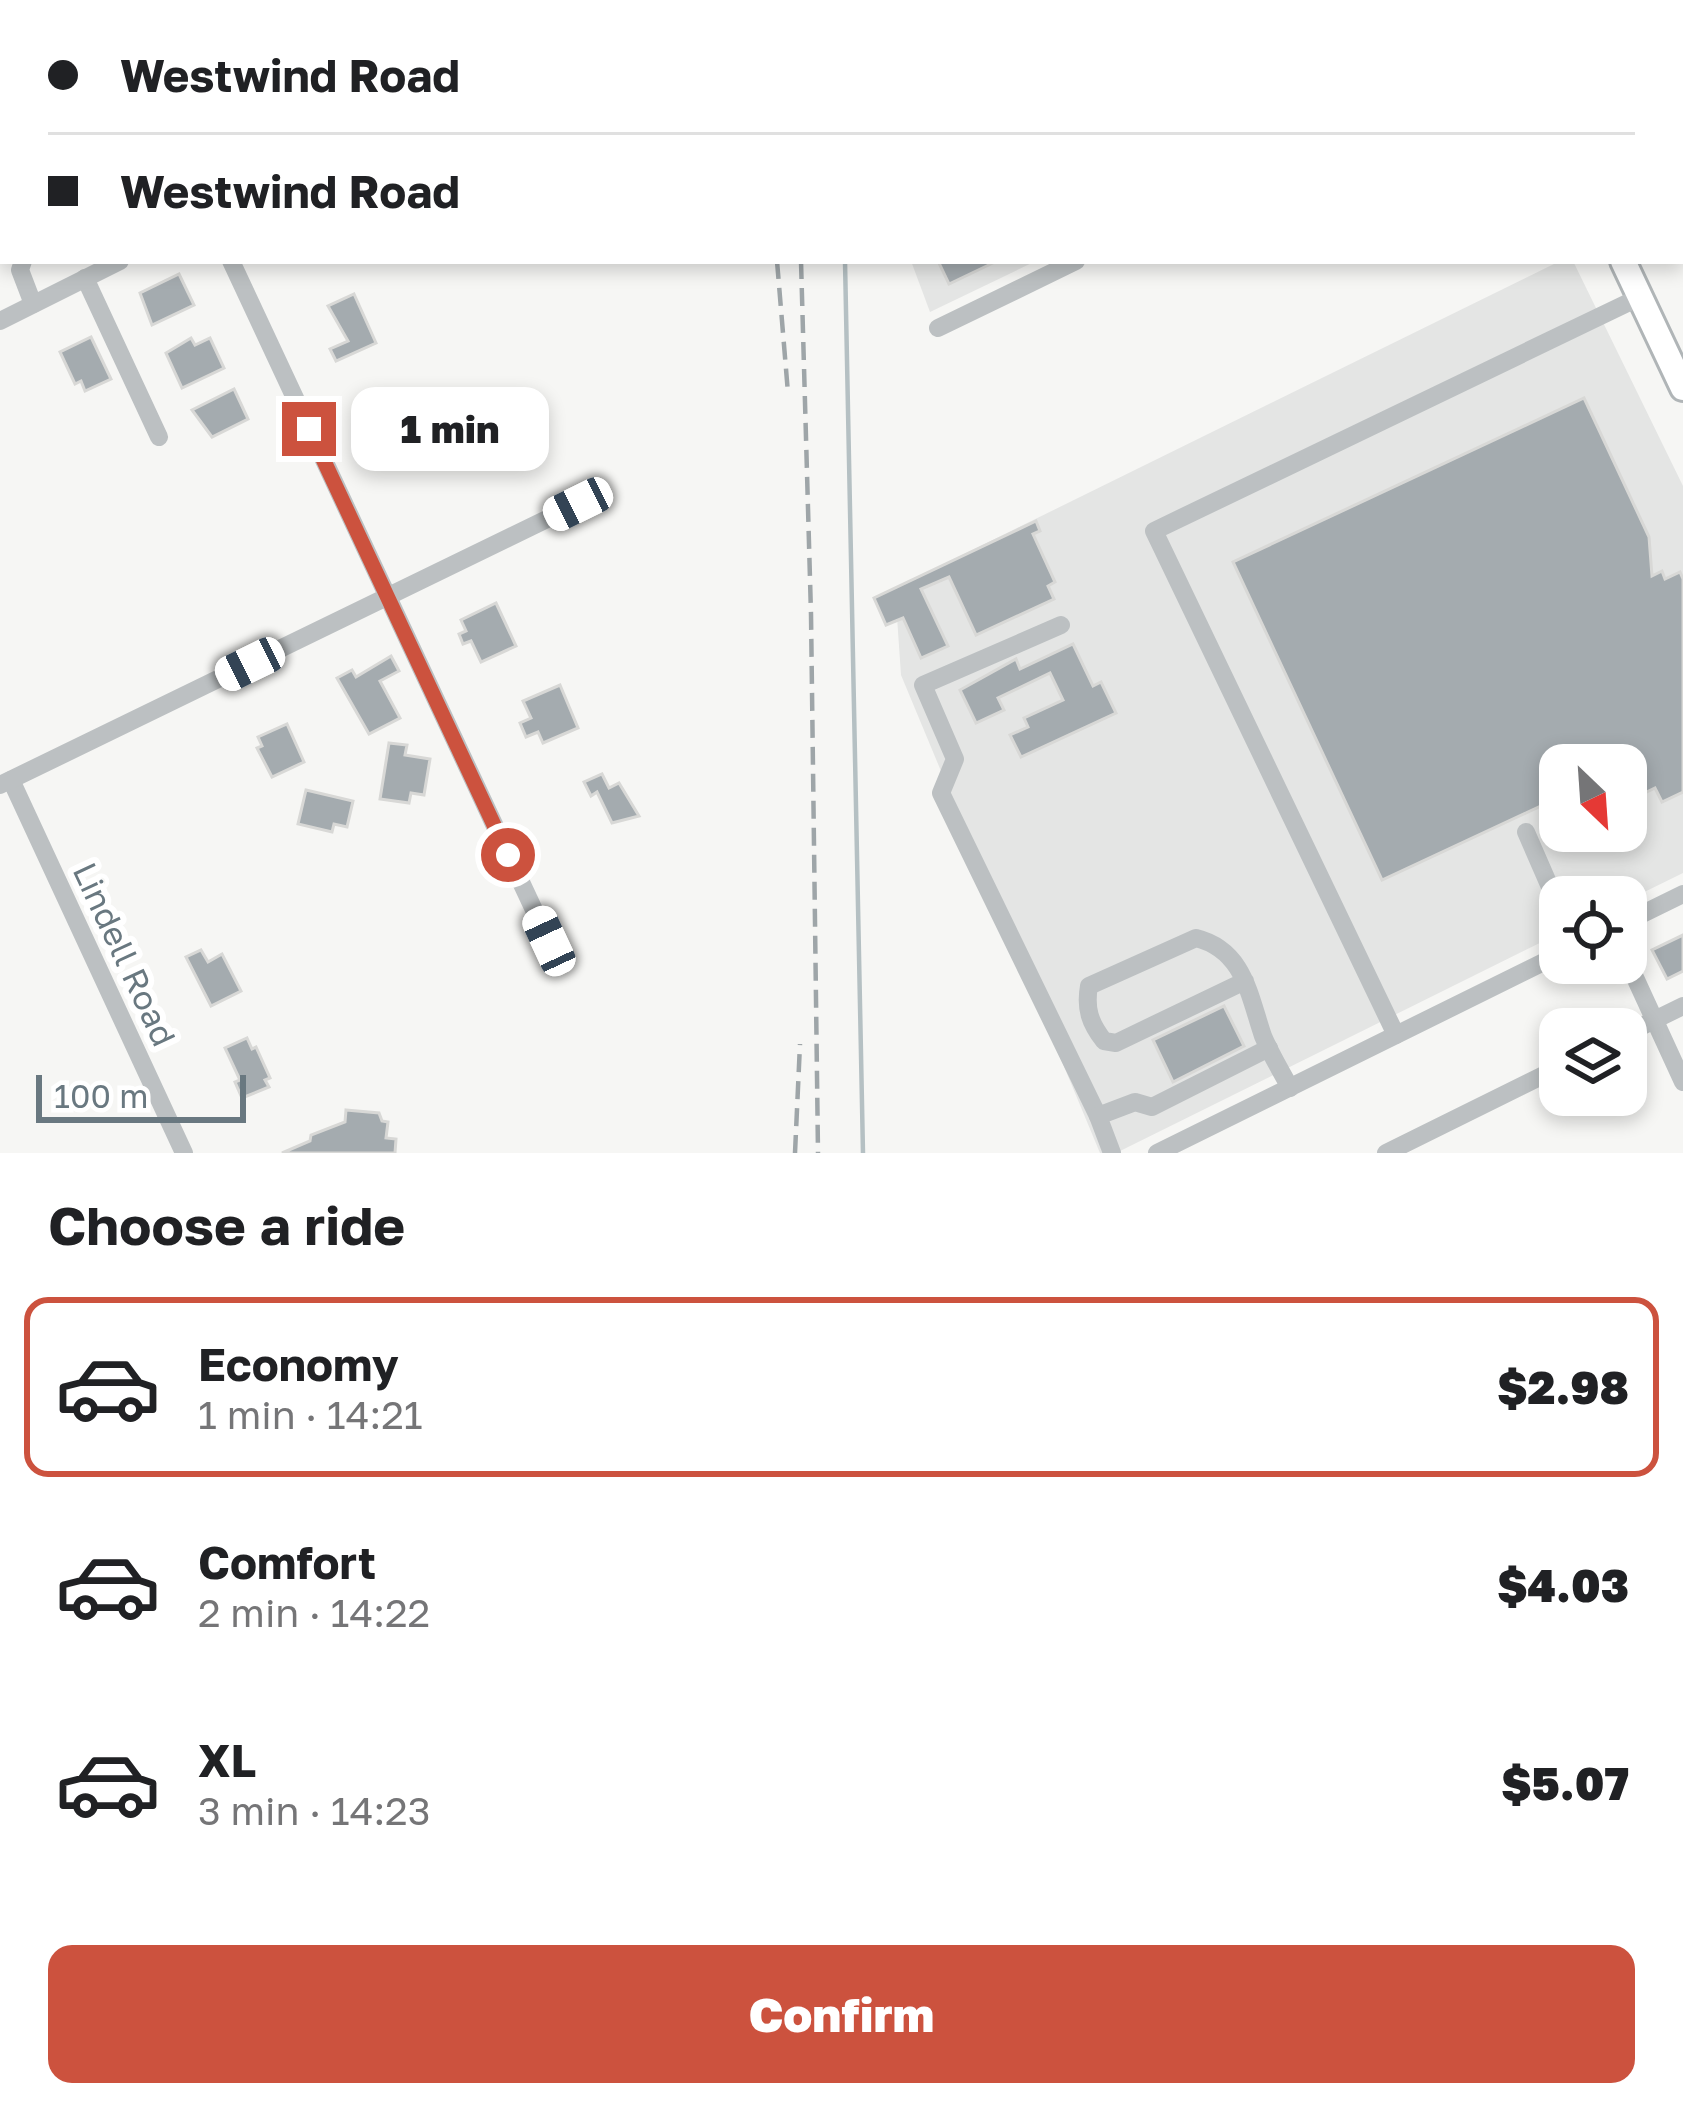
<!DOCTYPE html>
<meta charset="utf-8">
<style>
body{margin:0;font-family:"Golos Text",sans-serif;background:#f2f2f2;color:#202124;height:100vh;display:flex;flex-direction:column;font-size:45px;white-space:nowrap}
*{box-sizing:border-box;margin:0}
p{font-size:39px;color:#757577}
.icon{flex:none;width:66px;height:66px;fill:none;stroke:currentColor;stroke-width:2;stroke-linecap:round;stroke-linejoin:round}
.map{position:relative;height:1153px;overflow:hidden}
.drawer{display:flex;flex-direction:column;background:#fff;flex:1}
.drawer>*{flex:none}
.guide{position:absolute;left:0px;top:0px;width:1683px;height:264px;box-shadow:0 6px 18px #0003;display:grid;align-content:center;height:264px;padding:0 48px;background:#fff}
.needle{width:78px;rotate:155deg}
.controls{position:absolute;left:1539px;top:744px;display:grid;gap:24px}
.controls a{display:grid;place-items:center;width:108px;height:108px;border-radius:24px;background:#fff;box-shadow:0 6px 18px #0003;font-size:60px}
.scale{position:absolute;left:36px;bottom:30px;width:210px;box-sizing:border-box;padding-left:12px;border:6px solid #697880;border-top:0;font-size:33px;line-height:42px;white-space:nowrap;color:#697880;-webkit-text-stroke:9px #fff;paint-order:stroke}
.end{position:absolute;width:54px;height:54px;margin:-27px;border:15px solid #cc523e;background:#fff;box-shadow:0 0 0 6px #fff}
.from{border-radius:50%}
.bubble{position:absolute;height:84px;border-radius:24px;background:#fff;box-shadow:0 6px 18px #0003;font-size:39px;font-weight:800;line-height:84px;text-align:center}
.car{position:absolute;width:36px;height:72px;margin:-36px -18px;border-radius:15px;box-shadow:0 0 9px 3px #0007;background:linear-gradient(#fff 24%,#345 0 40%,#fff 0 76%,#345 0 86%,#fff 0)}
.guide b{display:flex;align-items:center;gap:42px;height:114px;font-size:45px}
.guide b+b{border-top:3px solid #e0e0e0}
.guide i{width:30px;height:30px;background:#202124}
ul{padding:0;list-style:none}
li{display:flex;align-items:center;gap:36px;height:180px;margin:0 24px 18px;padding:0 24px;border:6px solid transparent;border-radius:24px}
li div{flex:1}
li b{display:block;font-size:45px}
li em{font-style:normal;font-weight:800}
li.on{border-color:#cc523e}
li>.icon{width:108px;height:108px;stroke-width:1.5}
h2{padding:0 48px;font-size:54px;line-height:144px}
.button{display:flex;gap:24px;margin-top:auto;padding:24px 48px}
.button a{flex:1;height:138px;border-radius:24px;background:#cc523e;color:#fff;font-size:48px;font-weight:800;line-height:138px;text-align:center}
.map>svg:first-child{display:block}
.built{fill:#e4e5e4;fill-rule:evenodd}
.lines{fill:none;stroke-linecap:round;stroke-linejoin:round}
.stream{stroke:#b5c0c3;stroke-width:4.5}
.building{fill:#a4abaf;stroke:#d8d8d6;stroke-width:3}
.major-casing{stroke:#b0b5b7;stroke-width:30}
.minor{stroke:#bcc0c2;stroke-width:18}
.major{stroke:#fff;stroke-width:24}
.rail{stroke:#9ea5a8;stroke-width:4.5;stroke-dasharray:18 9;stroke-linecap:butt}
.route{stroke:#cc523e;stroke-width:15}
.labels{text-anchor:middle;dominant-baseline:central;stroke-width:12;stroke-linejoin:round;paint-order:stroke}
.street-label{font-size:33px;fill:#697880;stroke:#fff}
</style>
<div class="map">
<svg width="1683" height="1153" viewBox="0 0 1683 1153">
<rect width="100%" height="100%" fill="#f6f6f4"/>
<!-- built -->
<g class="built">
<path d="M861 0H1472L1473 3H861Z"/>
<path d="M911 261H1036L930 312Z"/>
<path d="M1560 261H1573L1683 486V873L1626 901V897H1560V933L1116 1153H1100L901 675 895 588ZM1560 765H1626V831H1560Z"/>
</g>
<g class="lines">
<!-- stream -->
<g class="stream">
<path d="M840 0V3"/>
<path d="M845 261 863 1153"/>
</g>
</g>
<!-- building -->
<g class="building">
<path d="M938 261H997L949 284Z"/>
<path d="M179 274 194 305 152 325 140 293Z"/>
<path d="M354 294 376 343 336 361 330 349 348 341 328 306Z"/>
<path d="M91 337 111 379 85 391 81 381 75 384 60 352Z"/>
<path d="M191 338 195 345 210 338 224 368 182 388 166 353Z"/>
<path d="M234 389 248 419 212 437 192 410Z"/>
<path d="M1584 398 1649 537 1652 576 1662 571 1665 579 1680 572 1683 579V792L1662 802 1655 788 1626 802V765H1560V797L1382 880 1233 562Z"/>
<path d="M1036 521 1040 531 1033 534 1055 582 1048 586 1054 599 976 635 949 577 921 589 948 646 921 658 903 618 886 625 874 598Z"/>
<path d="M496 603 516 646 481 662 471 641 463 644 459 634 466 631 461 620Z"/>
<path d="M1073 644 1093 686 1101 682 1116 713 1021 757 1010 735 1028 727 1024 718 1063 700 1050 673 998 698 1004 710 976 723 960 690 1016 659 1020 669Z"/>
<path d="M391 656 399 671 380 681 400 718 369 734 337 678 352 670 356 677Z"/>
<path d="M560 685 578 728 543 743 538 732 526 737 520 723 531 718 523 701Z"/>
<path d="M287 724 304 762 272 777 257 748 262 746 258 737Z"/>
<path d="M389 743 407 745 405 755 430 759 424 795 411 793 409 803 380 799Z"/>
<path d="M602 774 609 788 619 783 639 816 612 823 597 792 591 796 584 782Z"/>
<path d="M306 790 353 801 347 827 334 824 332 832 298 824Z"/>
<path d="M1683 935V971L1667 979 1652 950Z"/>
<path d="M201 950 208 962 222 954 241 991 211 1006 186 957Z"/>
<path d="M1224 1006 1244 1046 1173 1082 1153 1040Z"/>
<path d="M247 1038 252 1049 256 1047 270 1078 265 1080 269 1087 242 1098 235 1082 240 1080 225 1048Z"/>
<path d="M346 1110 379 1113 382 1121 388 1122 386 1138 396 1139 395 1153H282L310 1141 311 1135 345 1122Z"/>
</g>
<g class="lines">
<!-- major casing -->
<g class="major-casing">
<g id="major">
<path d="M1501 0 1503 3"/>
<path d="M1623 261 1683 388"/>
</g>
</g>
<!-- minor -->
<g class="minor">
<path d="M111 0 112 3"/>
<path d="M1028 0 1029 3"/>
<path d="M1286 0 1288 3"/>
<path d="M1658 0 1659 3"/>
<path d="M958 3 964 0"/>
<path d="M1186 3 1192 0"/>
<path d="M1598 3 1603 0"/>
<path d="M1680 49 1683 55"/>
<path d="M1680 69 1683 68"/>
<path d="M1680 214 1683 212"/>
<path d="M23 261 20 270 33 304"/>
<path d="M231 261 549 942"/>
<path d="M85 278 159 437"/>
<path d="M0 321 120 261"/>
<path d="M938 328 1076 261"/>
<path d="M1061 625 923 685 955 759 941 793 1098 1116"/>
<path d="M11 780 184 1153"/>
<path d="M0 785 578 504"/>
<path d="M1526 832 1560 910"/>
<path d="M1626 922 1683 894"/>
<path d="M1626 958 1683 1082"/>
<path d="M1245 981 1116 1043 1104 1041C1090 1023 1085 1009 1089 986L1196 938C1244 950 1249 995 1263 1036 1270 1053 1281 1071 1290 1088"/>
<path d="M1626 1034 1683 1006"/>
<path d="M1396 1035 1154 531 1640 297"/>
<path d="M1112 1153 1098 1116 1135 1102 1152 1107 1269 1048"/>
<path d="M1157 1153 1560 954"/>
<path d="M1386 1153 1560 1067"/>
</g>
<!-- major -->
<use href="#major" class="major"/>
<!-- rail -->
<g class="rail">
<path d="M765 0V3"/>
<path d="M796 0V3"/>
<path d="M777 261 788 393"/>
<path d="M801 261 811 614 818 1153"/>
<path d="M795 1153 800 1044"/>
</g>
</g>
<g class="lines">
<!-- route -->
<path class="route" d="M309 429 508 855"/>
</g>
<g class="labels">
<!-- street labels -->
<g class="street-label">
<text transform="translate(125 954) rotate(65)">Lindell Road</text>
</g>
</g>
</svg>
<div class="controls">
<a><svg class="needle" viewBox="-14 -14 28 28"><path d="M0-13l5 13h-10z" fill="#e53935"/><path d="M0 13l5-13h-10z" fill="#757577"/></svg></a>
<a><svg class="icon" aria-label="locate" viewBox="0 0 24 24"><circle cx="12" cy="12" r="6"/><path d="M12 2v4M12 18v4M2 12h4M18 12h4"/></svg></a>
<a><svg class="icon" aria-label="layers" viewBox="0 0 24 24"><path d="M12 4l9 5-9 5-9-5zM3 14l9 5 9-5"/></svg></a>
</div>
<div class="scale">100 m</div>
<i class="end from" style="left:508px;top:855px"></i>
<i class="end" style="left:309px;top:429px"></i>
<div class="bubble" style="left:351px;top:387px;width:198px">1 min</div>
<i class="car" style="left:578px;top:504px;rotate:244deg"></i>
<i class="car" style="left:250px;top:664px;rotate:244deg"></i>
<i class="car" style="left:549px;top:941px;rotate:335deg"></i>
<div class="guide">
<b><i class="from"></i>Westwind Road</b>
<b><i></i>Westwind Road</b>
</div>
</div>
<section class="drawer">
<h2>Choose a ride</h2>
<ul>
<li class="on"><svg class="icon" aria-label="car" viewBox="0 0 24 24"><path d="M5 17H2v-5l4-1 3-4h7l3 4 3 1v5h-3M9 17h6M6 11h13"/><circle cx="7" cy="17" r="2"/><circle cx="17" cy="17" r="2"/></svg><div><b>Economy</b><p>1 min · 14:21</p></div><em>$2.98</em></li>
<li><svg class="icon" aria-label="car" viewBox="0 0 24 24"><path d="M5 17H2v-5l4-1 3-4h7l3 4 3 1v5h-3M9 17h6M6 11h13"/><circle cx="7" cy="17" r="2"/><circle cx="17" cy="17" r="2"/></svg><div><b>Comfort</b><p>2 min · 14:22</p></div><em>$4.03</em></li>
<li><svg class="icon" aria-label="car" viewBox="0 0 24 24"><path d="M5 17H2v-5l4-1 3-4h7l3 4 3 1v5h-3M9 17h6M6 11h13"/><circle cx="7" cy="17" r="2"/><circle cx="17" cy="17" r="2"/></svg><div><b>XL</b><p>3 min · 14:23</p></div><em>$5.07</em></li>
</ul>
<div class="button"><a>Confirm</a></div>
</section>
